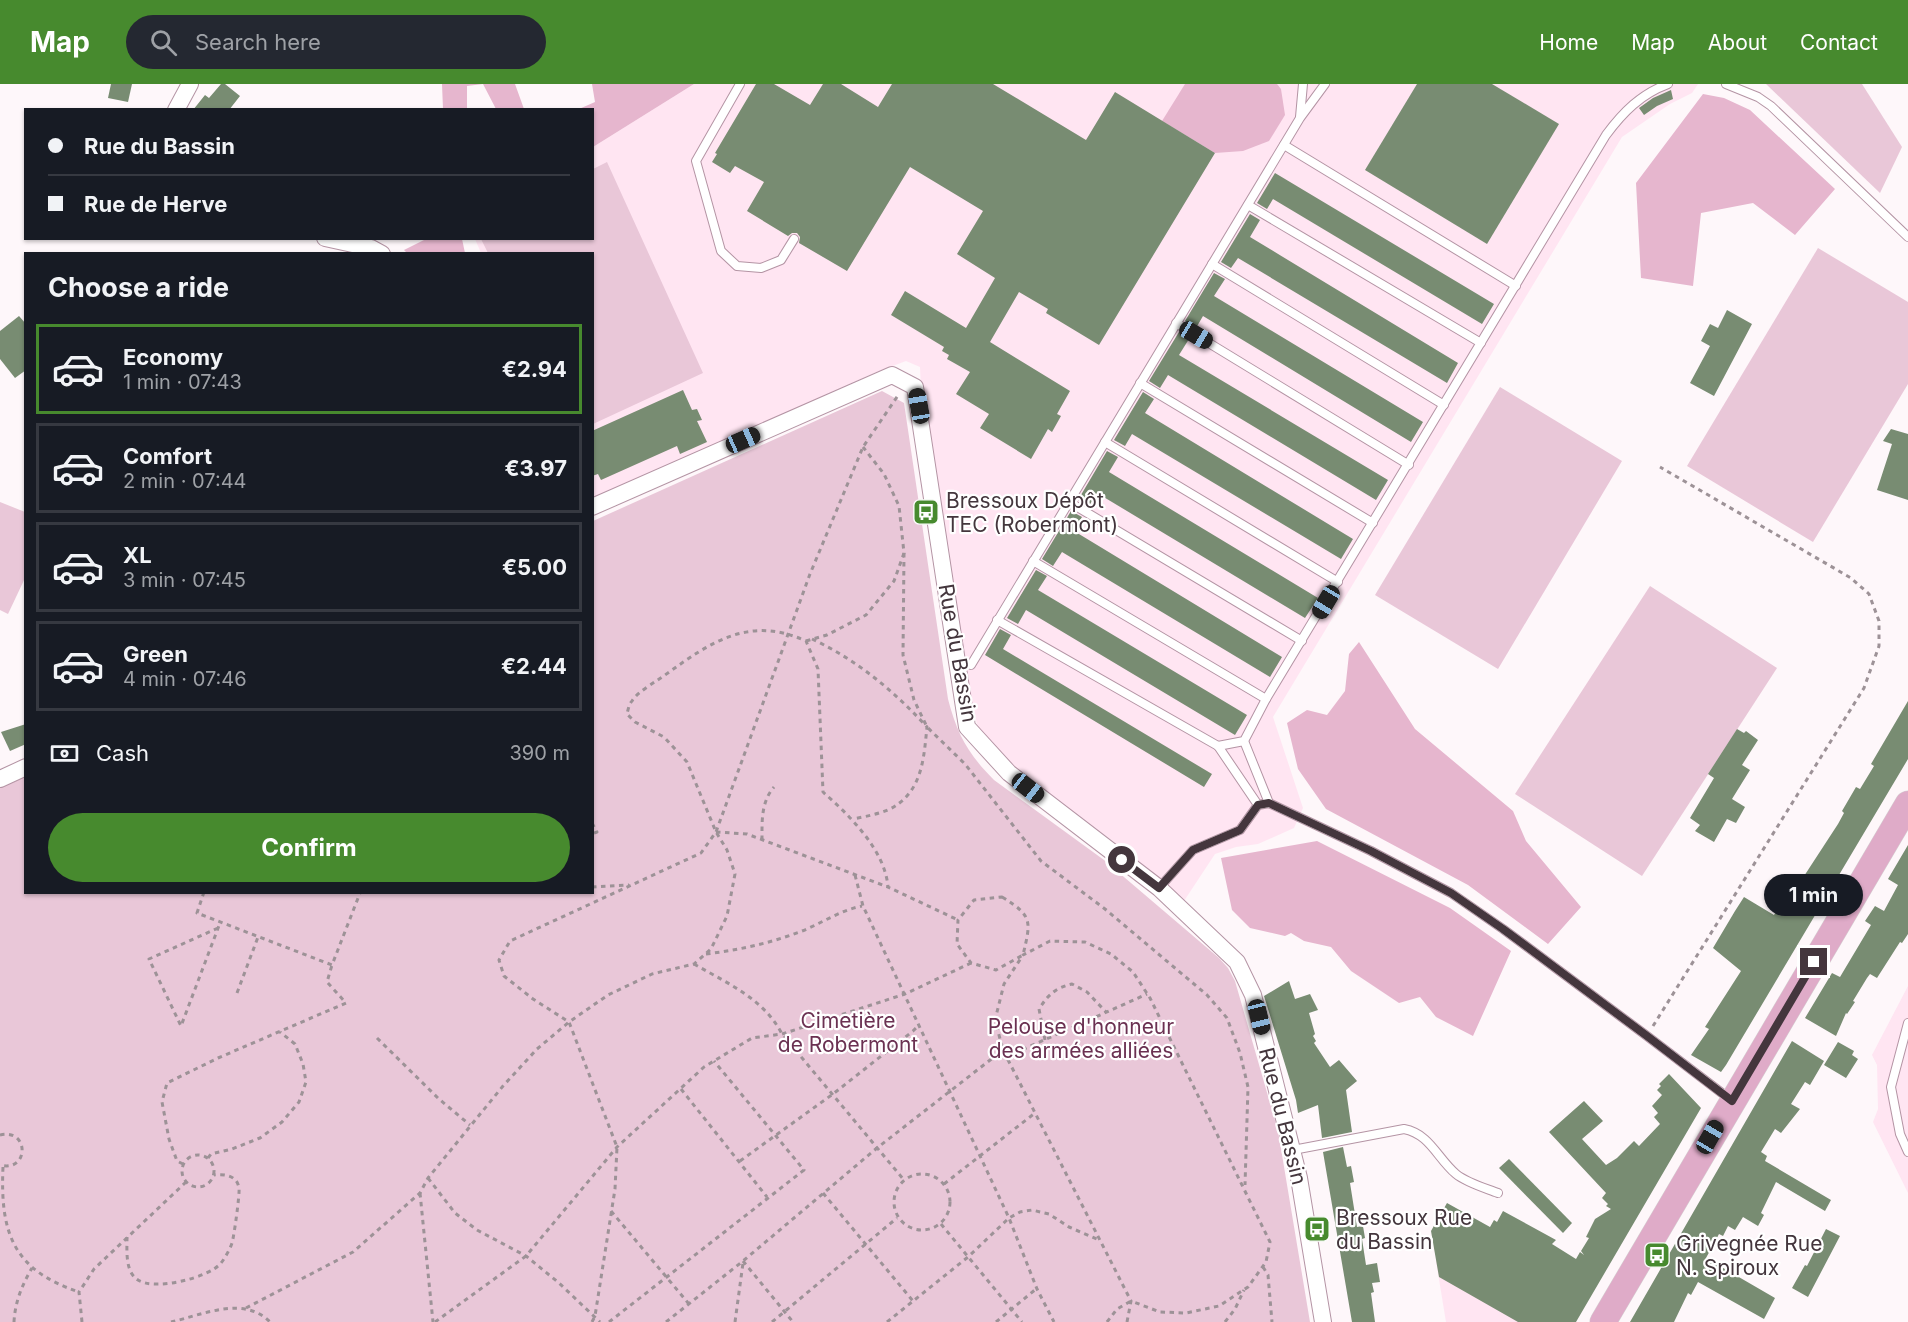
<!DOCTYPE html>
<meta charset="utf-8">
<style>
body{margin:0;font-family:Inter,sans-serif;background:#242831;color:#f1f3f6;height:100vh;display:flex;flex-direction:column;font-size:22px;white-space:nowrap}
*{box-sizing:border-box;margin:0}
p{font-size:20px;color:#9ea1a6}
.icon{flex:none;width:33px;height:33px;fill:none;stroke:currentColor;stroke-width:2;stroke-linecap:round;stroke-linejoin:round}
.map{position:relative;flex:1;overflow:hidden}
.drawer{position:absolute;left:24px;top:168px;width:570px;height:642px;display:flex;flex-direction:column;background:#171b24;border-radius:0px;box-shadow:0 2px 4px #0004}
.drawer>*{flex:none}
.hud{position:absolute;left:24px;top:24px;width:570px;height:132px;border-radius:0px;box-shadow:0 2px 4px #0004;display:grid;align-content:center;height:132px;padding:0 24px;background:#171b24}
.end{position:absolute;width:27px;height:27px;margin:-14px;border:8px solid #44363d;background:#fff;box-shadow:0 0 0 3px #fff}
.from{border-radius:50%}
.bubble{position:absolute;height:42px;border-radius:21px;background:#171b24;box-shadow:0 2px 4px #0004;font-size:20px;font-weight:700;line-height:42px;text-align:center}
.car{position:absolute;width:18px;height:36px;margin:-18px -9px;border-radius:8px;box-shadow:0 0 4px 2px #0007;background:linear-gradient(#222 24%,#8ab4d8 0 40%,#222 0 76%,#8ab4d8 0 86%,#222 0)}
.hud b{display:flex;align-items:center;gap:21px;height:57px;font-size:22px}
.hud b+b{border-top:2px solid #363941}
.hud i{width:15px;height:15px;background:#f1f3f6}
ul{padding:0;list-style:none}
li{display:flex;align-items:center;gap:18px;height:90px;margin:0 12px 9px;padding:0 12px;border:3px solid #363941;border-radius:0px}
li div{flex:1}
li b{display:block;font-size:22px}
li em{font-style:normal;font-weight:700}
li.current{border-color:#478a2e}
li>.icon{width:54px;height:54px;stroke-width:1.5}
h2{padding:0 24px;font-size:27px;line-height:72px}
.pay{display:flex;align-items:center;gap:15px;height:66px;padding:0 24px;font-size:22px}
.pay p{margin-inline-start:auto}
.primary-button{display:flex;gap:12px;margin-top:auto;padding:12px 24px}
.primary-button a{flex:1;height:69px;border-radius:36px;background:#478a2e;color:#fff;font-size:24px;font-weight:700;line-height:69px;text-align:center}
header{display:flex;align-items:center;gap:36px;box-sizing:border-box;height:84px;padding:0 30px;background:#478a2e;color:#fff}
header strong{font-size:28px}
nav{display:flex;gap:33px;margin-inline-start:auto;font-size:21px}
.search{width:420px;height:54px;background:#242831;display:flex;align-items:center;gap:15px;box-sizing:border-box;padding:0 21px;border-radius:33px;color:#9ea1a6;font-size:22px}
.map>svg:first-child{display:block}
.built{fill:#ffe5f2}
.green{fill:#e9c7d8}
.forest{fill:#e6b6ce}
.building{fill:#788c72}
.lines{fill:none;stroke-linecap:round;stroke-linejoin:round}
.lane-casing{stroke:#b494a4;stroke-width:10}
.street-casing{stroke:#b494a4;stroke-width:18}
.primary-casing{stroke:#d6d3d4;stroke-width:27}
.path{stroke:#9d9297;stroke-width:3;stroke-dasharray:4.5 4.5;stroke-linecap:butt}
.lane{stroke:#fff;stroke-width:8}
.street{stroke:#fff;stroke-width:16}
.primary{stroke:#dfabc8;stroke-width:26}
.route{stroke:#44363d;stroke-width:8}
.labels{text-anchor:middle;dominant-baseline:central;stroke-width:4.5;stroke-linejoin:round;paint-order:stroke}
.poi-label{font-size:21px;fill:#44363d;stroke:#fff;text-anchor:start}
.street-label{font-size:21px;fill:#44363d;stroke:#fff}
.park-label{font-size:21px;fill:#6b3152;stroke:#fff}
</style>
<header>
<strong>Map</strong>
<div class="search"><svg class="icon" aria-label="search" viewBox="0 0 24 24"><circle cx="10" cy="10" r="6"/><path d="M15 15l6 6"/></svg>Search here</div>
<nav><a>Home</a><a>Map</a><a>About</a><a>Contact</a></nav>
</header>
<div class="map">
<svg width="1908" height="1238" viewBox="0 0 1908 1238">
<rect width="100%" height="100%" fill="#fef7fa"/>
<!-- built -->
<g class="built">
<path d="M694 0H1698L1692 9 1670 20 1622 53 1273 633 1303 724 1294 744 1258 760 1236 763 1215 770 1184 817 1113 757 1014 686 979 646 968 610 921 306 920 283 906 277 874 289 593 417 592 170 481 169 475 155 592 154 593 63Z"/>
<path d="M1908 902V1109L1873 1038 1878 1025 1877 981 1872 971Z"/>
<path d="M1436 1177 1536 1232 1533 1238H1446Z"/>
</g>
<!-- green -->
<g class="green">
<path d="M1766 0H1862L1902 63 1880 109Z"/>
<path d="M607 78 703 289 593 340 592 170 488 169 481 155 592 154 593 85Z"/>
<path d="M1818 164 1908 218V300L1813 458 1687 382Z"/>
<path d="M1500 303 1622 377 1498 585 1375 511Z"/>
<path d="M882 307 904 319 948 615C957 650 968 670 994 696L1104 776 1219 874 1228 884 1235 897 1278 1047 1310 1238H0V704L25 693 26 808H592L593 437Z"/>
<path d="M0 418 25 428V494L8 530 0 526Z"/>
<path d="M1650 502 1777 584 1642 792 1515 710Z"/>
</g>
<!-- forest -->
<g class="forest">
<path d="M442 0H515L524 25H496L483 0 467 2V25H443Z"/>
<path d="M592 0H694L593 63 592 26 579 25 595 18Z"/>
<path d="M1185 0H1277L1281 5 1285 31 1269 57 1243 67 1215 69 1162 37Z"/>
<path d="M1703 10 1724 14 1750 26 1835 105 1795 151 1753 119 1701 129 1693 202 1641 194 1636 99Z"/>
<path d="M426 155H462L465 169H407L404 166Z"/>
<path d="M1359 558 1415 645 1513 727 1526 757 1581 823 1548 860 1468 801 1326 725 1298 685 1287 639 1307 626 1327 631 1345 607 1349 570Z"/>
<path d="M1317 757 1450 824 1511 867 1473 952 1436 933 1420 913 1399 919 1351 887 1331 863 1304 857 1291 849 1285 852 1250 844 1232 826 1221 774Z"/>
</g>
<!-- building -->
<g class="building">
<path d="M111 0H132L128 18 108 14Z"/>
<path d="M221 0H225L240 12 229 26H193L205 11 209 14Z"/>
<path d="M756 0H774L810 21 823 0H841L878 23 892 0H993L1086 56 1115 8 1215 69 1099 261 1046 229 1048 225 1019 208 990 258 1070 307 1057 330 1061 332 1052 348 1048 345 1031 375 980 344 989 330 956 310 970 288 947 275 949 271 942 267 944 263 891 231 905 207 966 244 995 194 957 170 983 127 910 83 847 187 799 159 800 153 797 149H792L788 152 747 127 764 98 735 82 730 89 712 78 717 70 715 69Z"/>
<path d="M1417 0H1492L1559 40 1487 160 1365 86Z"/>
<path d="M1671 6 1673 15 1657 22 1644 31 1639 24 1653 14Z"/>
<path d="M1275 89 1494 220 1482 240 1273 115 1267 125 1257 119Z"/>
<path d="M1250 130 1260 136 1250 153 1458 279 1447 299 1238 174 1231 184 1221 178Z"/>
<path d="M1214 189 1225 195 1214 212 1423 338 1411 358 1203 232 1196 244 1185 237Z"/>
<path d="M1727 226 1752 240 1714 312 1690 299 1710 262 1701 257 1710 240 1718 244Z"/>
<path d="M19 232 26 240V286L15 294 0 275V247Z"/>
<path d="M1179 248 1189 255 1179 271 1388 396 1376 416 1168 291 1160 304 1149 297Z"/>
<path d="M683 306 692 326 697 325 702 336 697 337 707 358 680 370 677 362 601 396 598 390 592 392V347Z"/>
<path d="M1143 308 1154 315 1145 329 1353 455 1341 475 1132 350 1125 362 1114 356Z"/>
<path d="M1891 345 1908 350V416L1877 406 1892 360 1883 357Z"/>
<path d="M1107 367 1118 373 1109 388 1318 514 1305 534 1097 409 1089 422 1078 416Z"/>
<path d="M1071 427 1082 433 1074 447 1282 573 1270 593 1062 468 1053 482 1042 475Z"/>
<path d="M1036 486 1047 492 1038 506 1247 631 1235 651 1026 526 1018 540 1007 534Z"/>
<path d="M1000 545 1011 551 1003 565 1212 690 1204 703 985 571Z"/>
<path d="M1908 617V675L1726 981 1721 988 1691 971 1709 945 1705 943 1741 887 1713 864 1735 827 1744 813 1774 831 1788 806 1793 809 1838 740 1844 729 1842 727 1856 703 1860 705 1874 682 1871 680Z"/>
<path d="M26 640V660L10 667 1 648Z"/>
<path d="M1737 645 1744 649 1746 647 1758 656 1742 681 1750 686 1732 715 1745 723 1736 739 1727 735 1714 758 1695 747 1700 741 1690 734 1714 694 1708 690Z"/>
<path d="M1908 761V850L1902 859 1900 858 1877 894 1870 890 1867 894 1853 917 1855 918 1847 930 1846 929 1836 952 1805 934 1832 889 1840 893 1871 841 1865 837 1875 822 1884 827 1898 801 1888 795Z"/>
<path d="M1289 897 1295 915 1310 910 1318 926 1309 929 1315 950 1313 952 1316 957 1314 959 1330 983 1339 976 1357 997 1346 1006 1352 1048 1322 1054 1318 1021 1298 1029 1296 1016 1264 912Z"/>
<path d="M1792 957 1824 977 1810 1001 1805 998 1791 1020 1800 1025 1781 1049 1775 1045 1761 1068 1767 1072 1765 1077 1831 1116 1825 1127 1776 1098 1761 1129 1764 1131 1758 1142 1743 1133 1735 1146 1728 1142 1723 1152 1719 1150 1706 1174 1775 1214 1764 1235 1698 1198 1691 1211 1688 1209 1674 1238H1630Z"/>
<path d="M1838 958 1854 967 1852 971 1858 975 1846 994 1824 981Z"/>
<path d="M1669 990 1701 1024 1576 1238H1518L1439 1193 1431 1147 1447 1119 1490 1143 1494 1136 1497 1138 1503 1127 1556 1156 1552 1160 1576 1175 1580 1168 1584 1171 1581 1167 1589 1154 1586 1153 1595 1135 1611 1125 1606 1122 1608 1120 1602 1114 1606 1109 1549 1048 1584 1017 1603 1037 1582 1055 1606 1081 1617 1074 1634 1057 1639 1062 1660 1040 1654 1033 1658 1029 1652 1022 1662 1011 1657 1006 1661 1002 1659 1000Z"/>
<path d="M1343 1063 1347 1083 1351 1082 1354 1098 1350 1099 1357 1143 1363 1142 1365 1154 1362 1155 1366 1181 1377 1179 1380 1198 1372 1199 1374 1208 1371 1209 1375 1238H1352L1323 1068Z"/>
<path d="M1509 1075 1572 1139 1563 1149 1499 1084Z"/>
<path d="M1826 1145 1840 1152 1808 1213 1792 1204 1805 1181 1807 1182Z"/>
</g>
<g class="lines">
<!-- lane casing -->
<g class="lane-casing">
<g id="lane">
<path d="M740 0 696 77 721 167 737 182 761 184 781 176 794 155"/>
<path d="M1726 0 1758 13 1771 22 1908 153"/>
<path d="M1300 33 1303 0"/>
<path d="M1284 61 1516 202"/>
<path d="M1248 121 1481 259"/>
<path d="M1212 180 1444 321"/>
<path d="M1176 239 1409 381"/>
<path d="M1140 299 1373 439"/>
<path d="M1105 358 1338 498"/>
<path d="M1069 418 1302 557"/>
<path d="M1033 477 1266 615"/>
<path d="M997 536 1218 662 1258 721"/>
<path d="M971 581 1300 34 1325 0"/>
<path d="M1244 657 1269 719"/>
<path d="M1218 662 1244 657 1266 615 1606 51C1623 28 1641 10 1668 0"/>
<path d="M1159 804 1193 766 1240 746 1258 721 1269 719 1371 767 1451 809 1503 845 1647 952 1731 1016"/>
<path d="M1908 939 1891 1003 1900 1050 1908 1068"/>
<path d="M1293 1066 1404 1045C1430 1050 1437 1074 1456 1090 1467 1099 1485 1104 1498 1109"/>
</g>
</g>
<!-- street casing -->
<g class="street-casing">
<g id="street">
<path d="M176 26 190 0"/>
<path d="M325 154 371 164 382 170"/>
<path d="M592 423 892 291 915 303 967 643 1009 689 1159 804 1237 878 1253 911 1299 1094 1323 1238"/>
<path d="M0 695 26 683"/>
</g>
</g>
<!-- primary casing -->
<g class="primary-casing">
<path id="primary" d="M1603 1238 1908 720"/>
</g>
<!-- path -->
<g class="path">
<path d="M904 469 903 571 914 616 927 643 965 680 1041 777 1105 825 1207 911 1227 934 1240 969 1248 1003 1245 1101"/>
<path d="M812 555C857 576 894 607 927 643 924 671 923 702 898 720 887 729 867 732 853 735"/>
<path d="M806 557 827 551 866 531 894 497 904 469 899 422 884 390 863 363"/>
<path d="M592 739 597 748 592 750"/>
<path d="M716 748 747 750 888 803"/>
<path d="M762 756C762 737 761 718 774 703"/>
<path d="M855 791 863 822 1009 1134 1037 1205 1054 1238"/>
<path d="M592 803 629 801"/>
<path d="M204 808 197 829 332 881 360 809"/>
<path d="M1002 813C1033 832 1031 837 1023 871L996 886 971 879 957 860 958 836 974 816Z"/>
<path d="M218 844 149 875 181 942 220 839"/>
<path d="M706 870C739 866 771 859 802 847 822 839 841 826 862 822"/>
<path d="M694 880C727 899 764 915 782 950L904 1096"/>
<path d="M237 909 258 853"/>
<path d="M1653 942 1864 604 1879 562V537L1869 510 1851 494 1660 383"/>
<path d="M377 954 439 1015 470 1041"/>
<path d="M1045 956 1039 925C1048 911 1055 904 1072 900L1087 908 1106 928"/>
<path d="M1006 973 1147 910"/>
<path d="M681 1005 767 1113"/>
<path d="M0 1051C30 1044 29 1089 0 1081"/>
<circle cx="198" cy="1087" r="16"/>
<path d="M208 1074 211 1070 232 1065 260 1054 282 1038 299 1018 306 998 303 980 295 960 280 948"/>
<path d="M740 1077 833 1010 913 947 919 941"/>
<path d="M183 1080 177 1077 169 1055 162 1018 167 999 218 974 346 919 327 898 332 881"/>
<path d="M3 1083C0 1149 13 1186 79 1208"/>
<circle cx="922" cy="1118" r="28"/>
<path d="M428 1094 455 1129 477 1146 526 1172 559 1199 600 1238"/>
<path d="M944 1100 1035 1029"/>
<path d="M420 1109 433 1238"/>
<path d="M823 1109 913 1217"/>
<path d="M611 1127 689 1220"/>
<path d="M941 1140 1022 1238"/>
<path d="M127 1153C127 1167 125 1188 138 1196 154 1207 209 1194 221 1179 225 1174 230 1165 232 1159 234 1153 240 1109 239 1104 237 1091 224 1090 214 1091"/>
<path d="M743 1177 793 1238"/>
<path d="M1263 1183 1268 1191 1272 1238"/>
<path d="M246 1224 353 1168 420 1109 428 1094 503 1002 537 965 569 938 608 911 652 890 694 880 711 865 727 832 735 790 727 766 716 748 687 678 664 653 635 638 627 630C628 626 629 620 632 617 637 608 657 597 665 591 711 558 749 531 806 557L818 585 823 708C850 732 885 766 888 803L958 836"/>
<path d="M14 1238C15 1218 22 1201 32 1184"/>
<path d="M82 1238 79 1208 94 1185 186 1098"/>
<path d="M171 1238C202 1231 244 1211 270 1238"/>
<path d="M435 1238 526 1172 617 1063 704 983 752 954 782 950 905 910 971 879"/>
<path d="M592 1238 595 1232 615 1105 617 1063 569 938 533 915 504 892 499 876 510 857 701 769 716 748 810 490 863 363 899 310"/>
<path d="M609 1238 804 1086 714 977"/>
<path d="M666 1238 743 1177 877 1064 1003 966"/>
<path d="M735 1238 743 1179"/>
<path d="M772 1238 897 1134"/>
<path d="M887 1238 968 1173 1009 1134 1020 1128 1032 1126 1049 1130 1069 1143 1099 1156"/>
<path d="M996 1238 1036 1205"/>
<path d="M1107 1238 1117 1225 1131 1217"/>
<path d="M1127 1238 1131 1217 1003 966 995 936 1004 900 1023 871 1050 857 1085 858 1111 870 1133 888 1150 914 1270 1158 1266 1178 1248 1203 1219 1222 1186 1229 1160 1228 1131 1217"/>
<path d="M1225 1238 1235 1225 1244 1206"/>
</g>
<!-- lane -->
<use href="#lane" class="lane"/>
<!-- street -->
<use href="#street" class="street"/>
<!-- primary -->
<use href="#primary" class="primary"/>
</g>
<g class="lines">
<!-- route -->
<path class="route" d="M1122 776 1159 804 1193 766 1240 746 1258 721 1269 719 1371 767 1451 809 1503 845 1647 952 1732 1017 1814 878"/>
</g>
<!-- icons -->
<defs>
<g id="bus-square" transform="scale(1.35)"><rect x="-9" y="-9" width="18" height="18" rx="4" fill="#478a2e" stroke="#fff"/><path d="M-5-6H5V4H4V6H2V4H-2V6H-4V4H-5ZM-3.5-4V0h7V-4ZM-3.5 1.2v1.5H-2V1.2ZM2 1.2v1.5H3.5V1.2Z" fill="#fff"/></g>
</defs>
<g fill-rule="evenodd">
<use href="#bus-square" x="926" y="428"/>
<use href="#bus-square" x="1317" y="1145"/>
<use href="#bus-square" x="1657" y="1171"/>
</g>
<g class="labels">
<!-- poi labels -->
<g class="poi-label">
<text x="946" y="416">Bressoux Dépôt<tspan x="946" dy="24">TEC (Robermont)</tspan></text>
<text x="1336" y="1133">Bressoux Rue<tspan x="1336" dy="24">du Bassin</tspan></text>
<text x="1676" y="1159">Grivegnée Rue<tspan x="1676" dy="24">N. Spiroux</tspan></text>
</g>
<!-- street labels -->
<g class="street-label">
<text transform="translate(958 569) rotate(80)">Rue du Bassin</text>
<text transform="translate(1283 1032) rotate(76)">Rue du Bassin</text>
</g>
<!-- park labels -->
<g class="park-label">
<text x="848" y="936">Cimetière<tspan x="848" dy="24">de Robermont</tspan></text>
<text x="1081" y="942">Pelouse d'honneur<tspan x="1081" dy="24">des armées alliées</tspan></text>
</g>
</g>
</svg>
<i class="end from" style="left:1122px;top:776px"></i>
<i class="end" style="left:1814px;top:878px"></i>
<div class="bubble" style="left:1764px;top:790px;width:99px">1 min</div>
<i class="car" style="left:1196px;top:251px;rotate:121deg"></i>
<i class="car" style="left:919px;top:322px;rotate:350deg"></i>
<i class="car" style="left:743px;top:356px;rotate:66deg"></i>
<i class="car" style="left:1326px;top:518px;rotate:211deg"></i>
<i class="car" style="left:1028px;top:704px;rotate:128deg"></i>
<i class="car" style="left:1259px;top:933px;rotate:166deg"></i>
<i class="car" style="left:1710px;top:1053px;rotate:30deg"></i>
<div class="hud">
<b><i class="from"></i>Rue du Bassin</b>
<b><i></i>Rue de Herve</b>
</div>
<section class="drawer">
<h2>Choose a ride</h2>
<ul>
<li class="current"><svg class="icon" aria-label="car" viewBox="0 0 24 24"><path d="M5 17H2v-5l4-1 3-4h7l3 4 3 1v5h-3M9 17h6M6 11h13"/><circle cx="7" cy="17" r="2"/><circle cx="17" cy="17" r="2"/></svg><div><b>Economy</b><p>1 min · 07:43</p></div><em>€2.94</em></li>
<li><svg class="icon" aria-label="car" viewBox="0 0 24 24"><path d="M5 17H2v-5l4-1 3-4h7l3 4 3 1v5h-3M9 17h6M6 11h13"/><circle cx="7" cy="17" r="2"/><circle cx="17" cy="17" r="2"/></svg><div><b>Comfort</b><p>2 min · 07:44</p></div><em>€3.97</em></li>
<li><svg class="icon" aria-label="car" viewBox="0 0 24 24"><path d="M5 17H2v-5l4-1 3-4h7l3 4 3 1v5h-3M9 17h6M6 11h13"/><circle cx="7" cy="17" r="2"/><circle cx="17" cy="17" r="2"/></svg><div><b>XL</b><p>3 min · 07:45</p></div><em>€5.00</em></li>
<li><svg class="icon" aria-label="car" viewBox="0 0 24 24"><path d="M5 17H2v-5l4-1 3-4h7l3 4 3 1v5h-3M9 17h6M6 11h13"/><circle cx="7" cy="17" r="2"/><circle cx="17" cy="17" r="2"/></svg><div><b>Green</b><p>4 min · 07:46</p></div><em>€2.44</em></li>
</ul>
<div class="pay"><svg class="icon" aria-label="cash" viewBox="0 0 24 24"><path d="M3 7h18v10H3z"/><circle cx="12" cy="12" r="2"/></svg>Cash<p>390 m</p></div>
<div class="primary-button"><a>Confirm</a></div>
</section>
</div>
